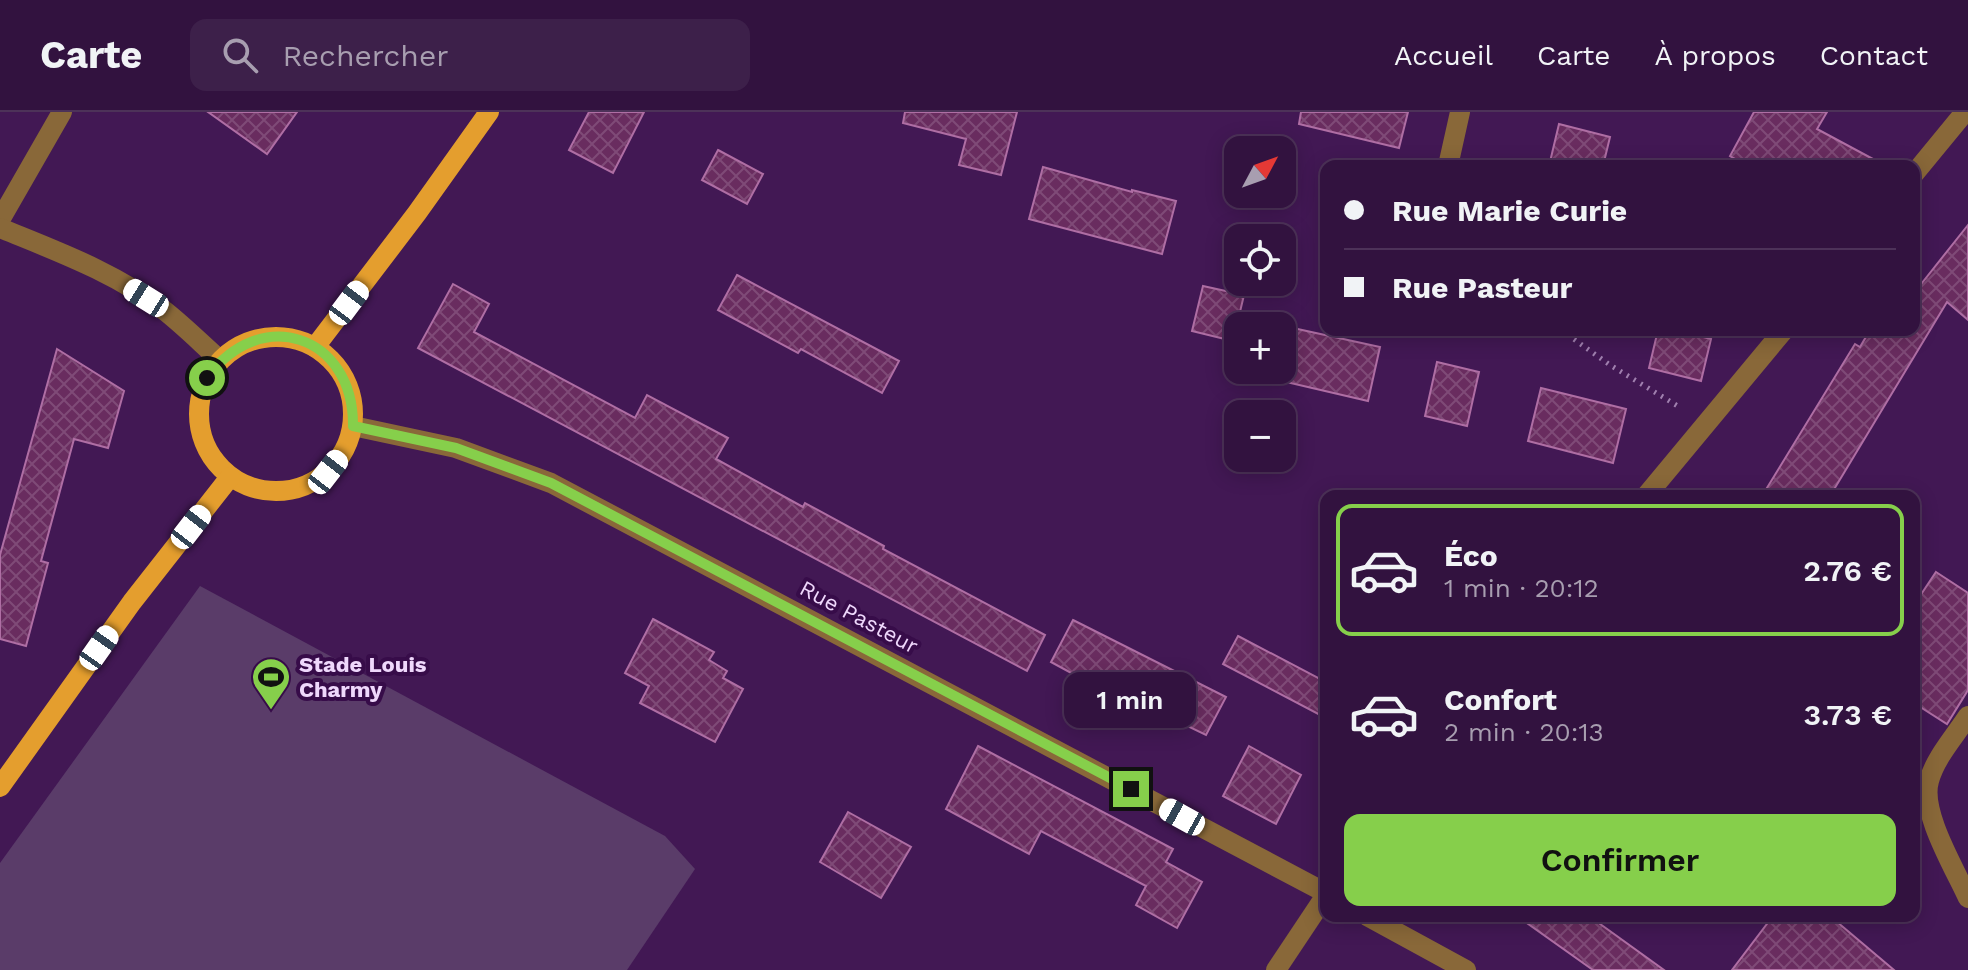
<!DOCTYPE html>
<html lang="fr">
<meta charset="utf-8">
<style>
body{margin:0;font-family:"Work Sans",sans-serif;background:#3d204a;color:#f1f3f6;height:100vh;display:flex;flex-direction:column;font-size:30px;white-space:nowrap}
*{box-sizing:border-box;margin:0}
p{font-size:26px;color:#a89eb0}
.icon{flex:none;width:44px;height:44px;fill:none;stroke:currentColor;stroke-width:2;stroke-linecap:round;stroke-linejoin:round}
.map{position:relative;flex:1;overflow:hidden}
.sheet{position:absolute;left:1320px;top:378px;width:600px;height:432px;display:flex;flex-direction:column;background:#32123f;border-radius:16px;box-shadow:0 4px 20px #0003,0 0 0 2px #4d3259}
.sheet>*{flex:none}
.banner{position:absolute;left:1320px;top:48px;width:600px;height:176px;border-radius:16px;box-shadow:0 4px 20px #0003,0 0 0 2px #4d3259;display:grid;align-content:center;height:176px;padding:0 24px;background:#32123f}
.needle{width:52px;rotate:49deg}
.controls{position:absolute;left:1224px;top:24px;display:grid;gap:16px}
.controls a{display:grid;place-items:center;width:72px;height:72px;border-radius:16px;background:#32123f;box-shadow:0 4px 20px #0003,0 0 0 2px #4d3259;font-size:40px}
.end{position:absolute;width:36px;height:36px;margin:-18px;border:10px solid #86cf4b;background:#111;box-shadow:0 0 0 4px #111}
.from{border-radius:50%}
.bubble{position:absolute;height:56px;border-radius:16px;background:#32123f;box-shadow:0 4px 20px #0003,0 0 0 2px #4d3259;font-size:26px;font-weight:600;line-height:56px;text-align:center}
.car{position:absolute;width:24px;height:48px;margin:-24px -12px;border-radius:10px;box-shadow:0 0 6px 2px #0007;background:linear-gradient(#fff 24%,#345 0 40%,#fff 0 76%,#345 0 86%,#fff 0)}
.banner b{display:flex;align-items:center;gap:28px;height:76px;font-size:30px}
.banner b+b{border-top:2px solid #4d3259}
.banner i{width:20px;height:20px;background:#f1f3f6}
ul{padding:14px 0 0;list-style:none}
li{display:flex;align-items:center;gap:24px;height:132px;margin:0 16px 12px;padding:0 8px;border:4px solid transparent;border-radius:16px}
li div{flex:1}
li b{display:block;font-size:30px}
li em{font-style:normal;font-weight:600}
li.current{border-color:#86cf4b}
li>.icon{width:72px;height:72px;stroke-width:1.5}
.cta{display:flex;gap:16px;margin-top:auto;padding:16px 24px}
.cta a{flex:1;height:92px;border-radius:16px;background:#86cf4b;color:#111;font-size:32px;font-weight:600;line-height:92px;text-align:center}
header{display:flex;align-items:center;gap:48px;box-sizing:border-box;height:112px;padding:0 40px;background:#32123f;border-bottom:2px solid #4d3259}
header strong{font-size:38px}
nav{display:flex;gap:44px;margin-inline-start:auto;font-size:28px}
.search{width:560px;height:72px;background:#3d204a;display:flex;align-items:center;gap:20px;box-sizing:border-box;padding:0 28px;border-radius:16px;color:#a89eb0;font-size:30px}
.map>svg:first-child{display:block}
.green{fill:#5a3c69}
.building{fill:url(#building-cross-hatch);stroke:#af6ea4;stroke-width:2}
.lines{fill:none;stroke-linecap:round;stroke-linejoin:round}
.path{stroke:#a080af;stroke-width:5;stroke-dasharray:2 6;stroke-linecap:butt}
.minor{stroke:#896839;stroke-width:20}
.major{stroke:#e49e2e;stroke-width:20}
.route{stroke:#86cf4b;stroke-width:10}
.labels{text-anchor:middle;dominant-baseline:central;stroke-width:8;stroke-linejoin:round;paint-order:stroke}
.street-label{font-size:22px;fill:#efd8fc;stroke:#370c49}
.poi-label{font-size:22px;font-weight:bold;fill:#efd8fc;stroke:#370c49;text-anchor:start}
</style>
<header>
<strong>Carte</strong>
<div class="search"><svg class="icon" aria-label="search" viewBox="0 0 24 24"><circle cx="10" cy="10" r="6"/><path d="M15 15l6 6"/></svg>Rechercher</div>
<nav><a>Accueil</a><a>Carte</a><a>À propos</a><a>Contact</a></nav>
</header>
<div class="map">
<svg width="1968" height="858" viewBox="0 0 1968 858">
<defs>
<pattern id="building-cross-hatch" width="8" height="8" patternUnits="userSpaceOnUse" patternTransform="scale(2)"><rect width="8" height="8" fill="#692c5f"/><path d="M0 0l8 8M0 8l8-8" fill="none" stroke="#7f4a77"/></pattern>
</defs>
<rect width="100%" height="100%" fill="#421854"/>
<!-- green -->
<path class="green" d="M200 474 665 724 695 757 627 858H0V751Z"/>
<!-- building -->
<g class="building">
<path d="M208 0H297L267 42Z"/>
<path d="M589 0H644L613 61 569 38Z"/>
<path d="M905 0H1017L1001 63 959 53 966 27 903 11Z"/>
<path d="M1301 0H1408L1399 36 1299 12Z"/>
<path d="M1754 0H1827L1817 17 1886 54H1748L1730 44Z"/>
<path d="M1559 12 1610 25 1603 54H1549Z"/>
<path d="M718 38 763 62 747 92 702 68Z"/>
<path d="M1043 55 1132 80V78L1176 89 1162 142 1029 107Z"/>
<path d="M1968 113V208L1947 190 1830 384H1762L1855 232 1860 235 1870 218H1914V181Z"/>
<path d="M737 163 899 249 882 281 801 237 798 241 718 198Z"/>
<path d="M453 172 489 192 474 220 635 306 647 283 728 326 716 347 803 395 805 391 884 434 883 437 1045 523 1027 559 418 236Z"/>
<path d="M1203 174 1244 183 1233 229 1192 219Z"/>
<path d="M1293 216 1380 235 1368 289 1282 269Z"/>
<path d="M1658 218H1676L1711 227 1701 269 1649 256Z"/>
<path d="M57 237 124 279 108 336 74 327 41 449 48 451 26 534 0 527V443Z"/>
<path d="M1437 250 1479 260 1467 314 1425 304Z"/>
<path d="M1541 276 1626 297 1613 351 1528 329Z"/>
<path d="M1936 460 1968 481V578L1947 612 1914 591V493Z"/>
<path d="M653 507 714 540 709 548 727 559 723 566 743 577 715 630 640 591 649 574 625 561Z"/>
<path d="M1073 508 1226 585 1206 623 1144 593 1141 599 1051 550Z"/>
<path d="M1238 524 1326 570V606L1223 552Z"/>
<path d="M978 634 1173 737 1166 750 1202 770 1177 816 1136 793 1146 774 1041 719 1029 742 946 697Z"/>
<path d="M1249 634 1301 663 1276 712 1223 684Z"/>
<path d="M848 700 911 735 881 786 820 750Z"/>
<path d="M1517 804H1589L1664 858H1593Z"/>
<path d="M1773 804H1830L1894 858H1732Z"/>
</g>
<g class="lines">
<!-- path -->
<path class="path" d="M1561 218 1610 253 1681 296"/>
<!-- minor -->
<g class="minor">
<path d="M1448 54 1460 0"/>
<path d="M1914 62 1965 0"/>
<path d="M0 108 62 0"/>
<path d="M0 116C56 139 117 161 165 199 184 214 202 232 220 248"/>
<path d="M353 314 456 336 551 371 1326 781"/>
<path d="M1646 384 1784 218"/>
<path d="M1968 604C1955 624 1935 646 1929 669 1920 700 1955 757 1968 786"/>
<path d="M1367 804 1466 858"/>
<path d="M1276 858 1326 783"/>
</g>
<!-- major -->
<g class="major">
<circle cx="276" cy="302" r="77"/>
<path d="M315 235 417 101 489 0"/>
<path d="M0 675 132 490 230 365"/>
</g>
</g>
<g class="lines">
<!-- route -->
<path class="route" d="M207 266C260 192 354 223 353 314L456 336 551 371 1131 677"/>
</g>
<!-- icons -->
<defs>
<g id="stadium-pin" transform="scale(2)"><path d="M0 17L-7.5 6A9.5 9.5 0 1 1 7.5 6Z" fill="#86cf4b" stroke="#370c49"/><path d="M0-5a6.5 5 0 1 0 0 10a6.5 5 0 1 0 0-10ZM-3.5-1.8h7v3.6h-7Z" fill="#111"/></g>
</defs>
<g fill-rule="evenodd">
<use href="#stadium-pin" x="271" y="565"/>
</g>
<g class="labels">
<!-- street labels -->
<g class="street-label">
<text transform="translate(859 505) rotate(28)">Rue Pasteur</text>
</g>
<!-- poi labels -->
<g class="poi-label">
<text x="299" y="552">Stade Louis<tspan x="299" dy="25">Charmy</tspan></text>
</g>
</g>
</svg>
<div class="controls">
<a><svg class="needle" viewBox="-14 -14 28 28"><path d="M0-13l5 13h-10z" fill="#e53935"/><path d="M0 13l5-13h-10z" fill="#a89eb0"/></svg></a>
<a><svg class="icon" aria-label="locate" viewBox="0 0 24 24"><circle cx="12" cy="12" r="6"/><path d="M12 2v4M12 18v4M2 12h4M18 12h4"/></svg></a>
<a>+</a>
<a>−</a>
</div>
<i class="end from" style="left:207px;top:266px"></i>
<i class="end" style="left:1131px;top:677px"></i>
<div class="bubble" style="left:1064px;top:560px;width:132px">1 min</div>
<i class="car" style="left:146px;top:186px;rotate:302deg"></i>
<i class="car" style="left:349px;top:191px;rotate:37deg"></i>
<i class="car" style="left:328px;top:360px;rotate:38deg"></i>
<i class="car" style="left:191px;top:415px;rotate:38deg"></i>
<i class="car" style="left:99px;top:536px;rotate:35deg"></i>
<i class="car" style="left:1182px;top:705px;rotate:299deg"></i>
<div class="banner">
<b><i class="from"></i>Rue Marie Curie</b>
<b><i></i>Rue Pasteur</b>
</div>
<section class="sheet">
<ul>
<li class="current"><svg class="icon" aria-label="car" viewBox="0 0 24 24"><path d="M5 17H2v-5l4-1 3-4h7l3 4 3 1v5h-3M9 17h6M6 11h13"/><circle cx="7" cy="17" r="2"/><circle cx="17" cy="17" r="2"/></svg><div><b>Éco</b><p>1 min · 20:12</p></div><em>2.76 €</em></li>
<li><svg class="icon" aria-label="car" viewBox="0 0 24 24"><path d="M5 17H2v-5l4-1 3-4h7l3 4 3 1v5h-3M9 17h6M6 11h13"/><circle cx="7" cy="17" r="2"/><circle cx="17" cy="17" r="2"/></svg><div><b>Confort</b><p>2 min · 20:13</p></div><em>3.73 €</em></li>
</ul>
<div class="cta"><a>Confirmer</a></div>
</section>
</div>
